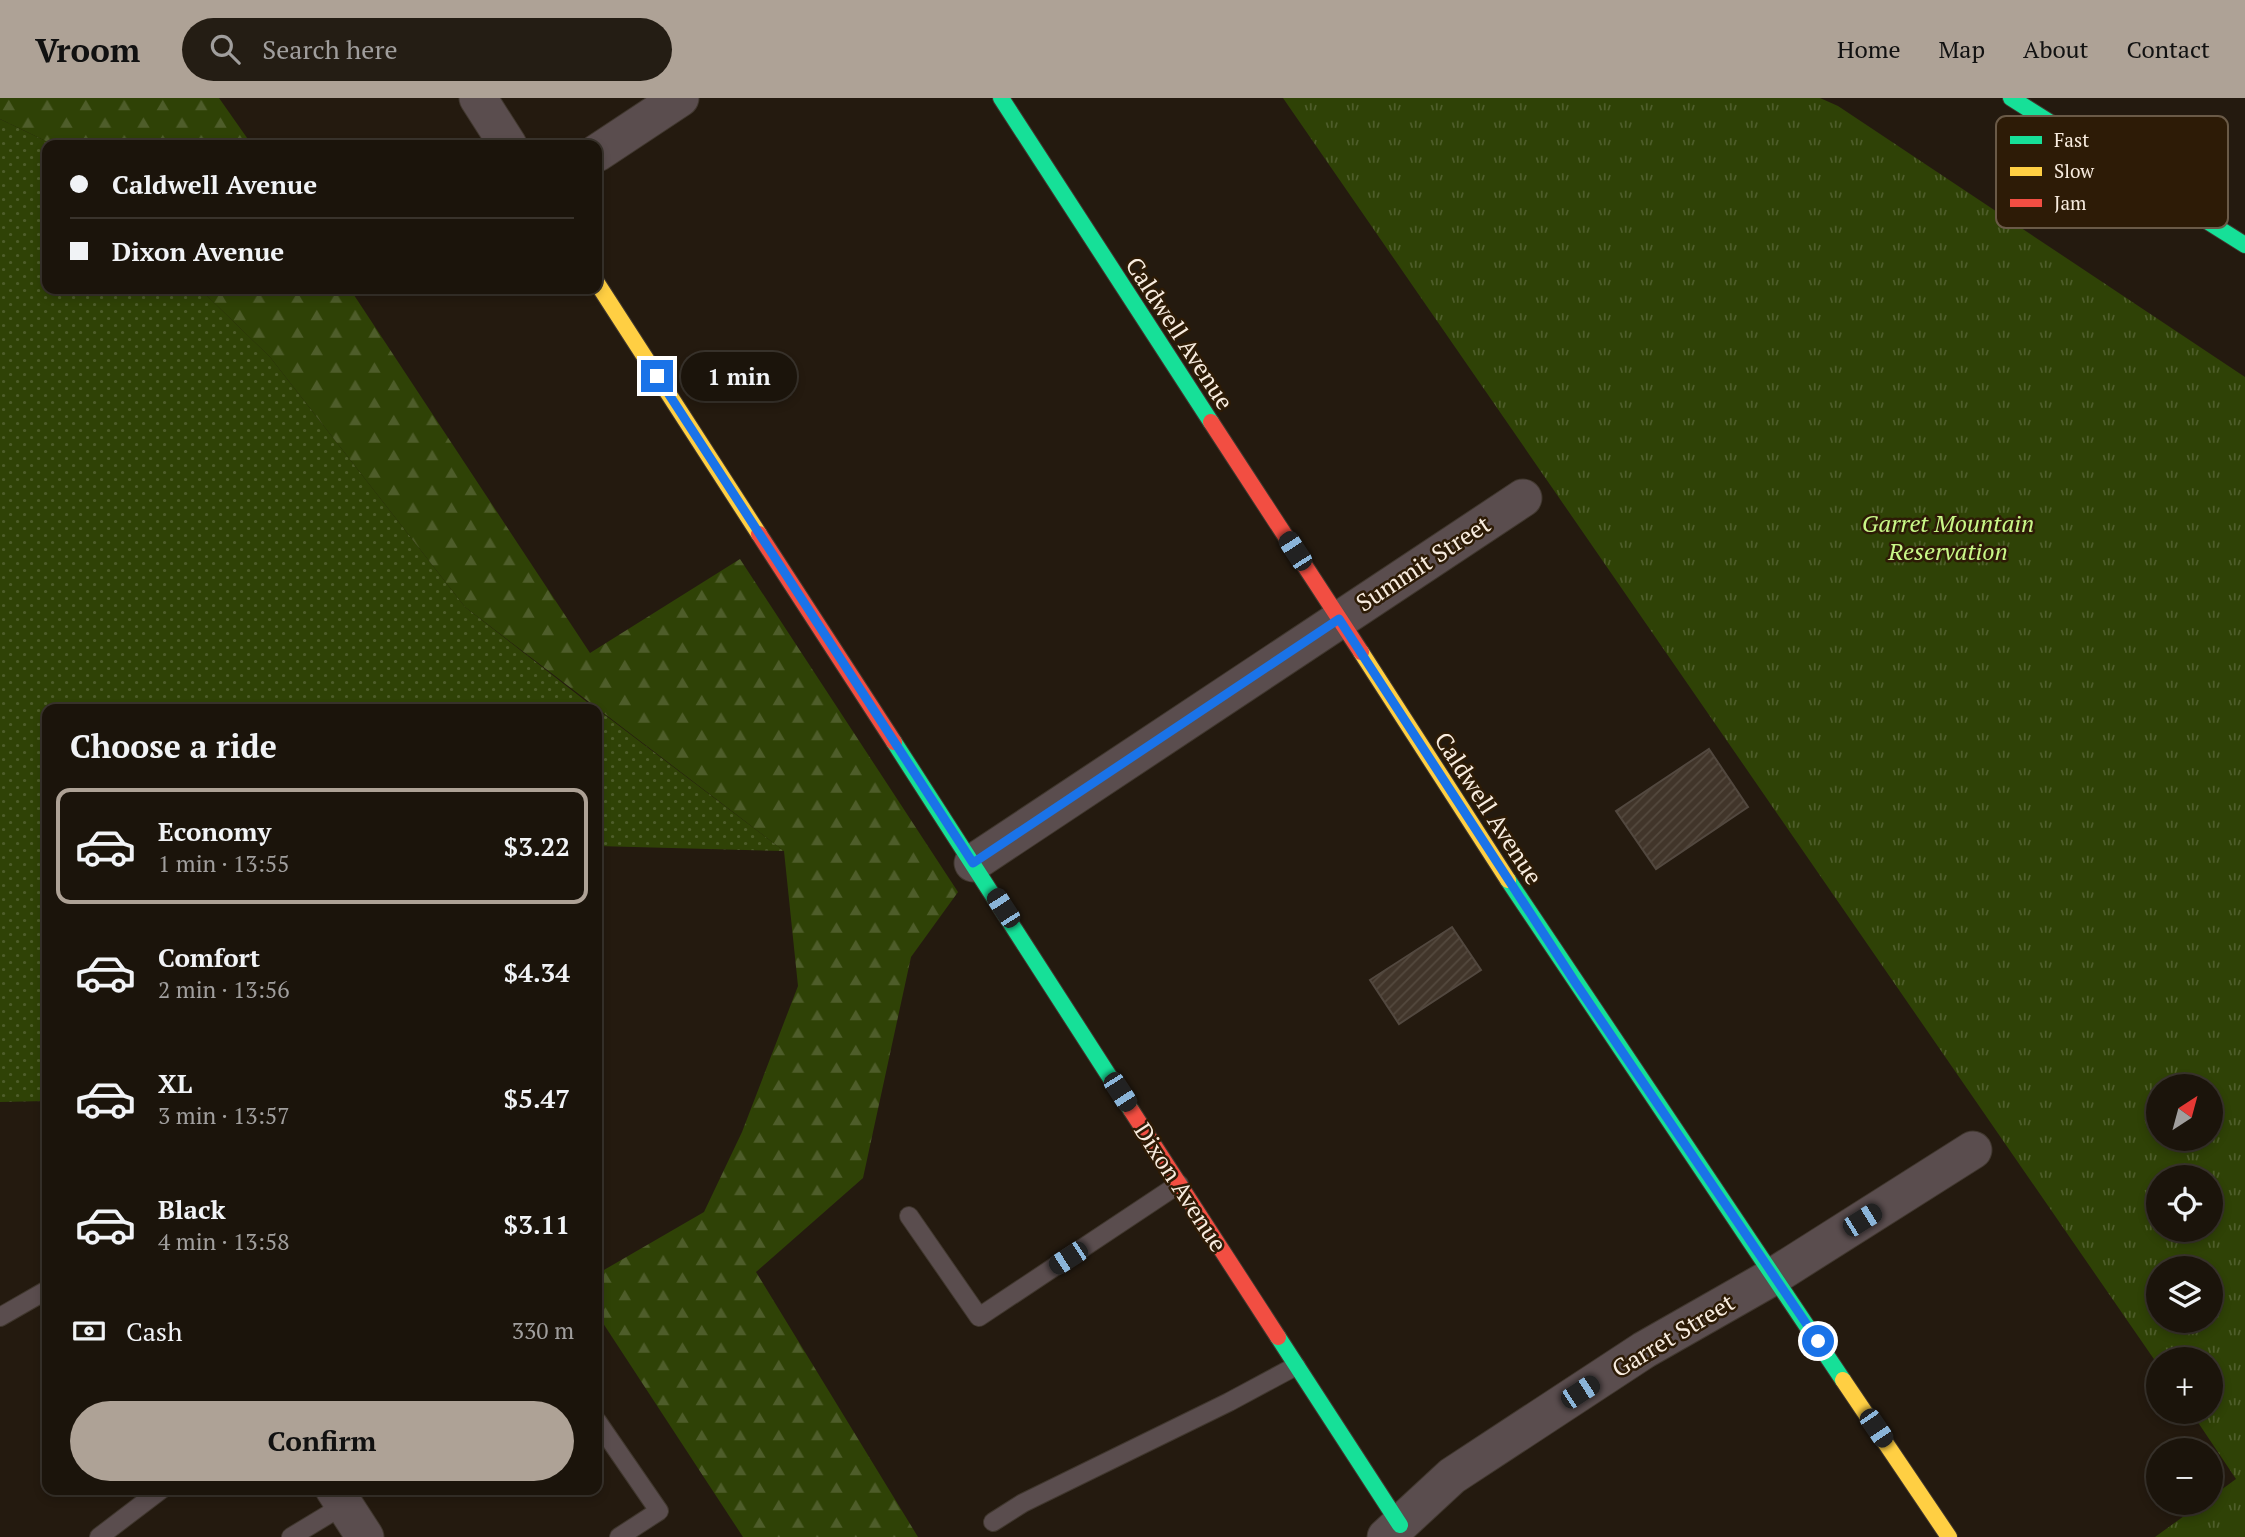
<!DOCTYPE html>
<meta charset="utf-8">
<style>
body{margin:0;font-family:"PT Serif",serif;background:#241d14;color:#f1f3f6;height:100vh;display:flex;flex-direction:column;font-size:26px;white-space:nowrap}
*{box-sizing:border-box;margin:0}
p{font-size:23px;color:#a09e9d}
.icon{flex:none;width:38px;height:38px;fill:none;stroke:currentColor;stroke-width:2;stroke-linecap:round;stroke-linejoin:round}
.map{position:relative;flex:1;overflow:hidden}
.drawer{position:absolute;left:42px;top:606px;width:560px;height:791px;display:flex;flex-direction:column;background:#1b140b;border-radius:14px;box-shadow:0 4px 10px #0003,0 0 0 2px #39332c}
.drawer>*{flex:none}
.banner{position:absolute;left:42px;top:42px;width:560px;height:154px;border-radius:14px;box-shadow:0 4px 10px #0003,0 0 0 2px #39332c;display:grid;align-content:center;height:154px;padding:0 28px;background:#1b140b}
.needle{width:46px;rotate:36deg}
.fabs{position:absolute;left:2146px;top:976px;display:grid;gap:14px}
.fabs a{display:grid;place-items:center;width:77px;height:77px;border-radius:50%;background:#1b140b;box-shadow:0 4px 10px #0003,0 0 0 2px #39332c;font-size:35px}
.end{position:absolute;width:32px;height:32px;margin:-16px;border:9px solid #1a73e8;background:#fff;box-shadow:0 0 0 4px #fff}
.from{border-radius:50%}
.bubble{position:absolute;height:49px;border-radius:24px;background:#1b140b;box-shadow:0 4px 10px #0003,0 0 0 2px #39332c;font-size:23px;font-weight:600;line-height:49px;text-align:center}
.car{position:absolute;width:21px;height:42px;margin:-21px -10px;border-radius:9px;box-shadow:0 0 5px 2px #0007;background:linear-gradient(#222 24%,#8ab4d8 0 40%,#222 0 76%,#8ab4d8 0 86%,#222 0)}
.banner b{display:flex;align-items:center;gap:24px;height:66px;font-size:26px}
.banner b+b{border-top:2px solid #39332c}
.banner i{width:18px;height:18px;background:#f1f3f6}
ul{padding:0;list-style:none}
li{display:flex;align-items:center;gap:21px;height:116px;margin:0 14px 10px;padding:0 14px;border:4px solid transparent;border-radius:14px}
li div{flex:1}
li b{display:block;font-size:26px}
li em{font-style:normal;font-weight:600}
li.current{border-color:#aea296}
li>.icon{width:63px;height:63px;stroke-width:1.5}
h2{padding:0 28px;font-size:32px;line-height:84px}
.pay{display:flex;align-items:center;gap:18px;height:77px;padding:0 28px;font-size:26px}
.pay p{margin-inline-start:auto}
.button{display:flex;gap:14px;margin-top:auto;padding:14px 28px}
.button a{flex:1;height:80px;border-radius:42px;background:#aea296;color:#111;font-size:28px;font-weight:600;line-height:80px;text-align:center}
header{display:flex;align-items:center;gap:42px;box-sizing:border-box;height:98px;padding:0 35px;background:#aea296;color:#111}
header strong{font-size:33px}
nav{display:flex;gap:38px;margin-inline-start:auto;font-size:24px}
.search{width:490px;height:63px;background:#241d14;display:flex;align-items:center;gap:18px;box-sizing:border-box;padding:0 24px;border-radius:38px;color:#a09e9d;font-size:26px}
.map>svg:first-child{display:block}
.grass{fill:url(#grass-dots)}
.forest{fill:url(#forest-firs)}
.park{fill:url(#park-tufts);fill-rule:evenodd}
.building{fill:url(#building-hatch);stroke:#52483f;stroke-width:2}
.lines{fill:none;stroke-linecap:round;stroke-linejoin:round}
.lane-casing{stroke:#40372e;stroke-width:20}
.street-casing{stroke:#40372e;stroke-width:39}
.fast-casing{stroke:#40372e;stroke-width:18}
.slow-casing{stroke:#40372e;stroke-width:18}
.jam-casing{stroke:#40372e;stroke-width:18}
.lane{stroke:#5a4d4e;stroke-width:18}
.street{stroke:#5a4d4e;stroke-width:37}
.fast{stroke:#16e098;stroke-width:16}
.slow{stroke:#ffcf43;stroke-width:16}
.jam{stroke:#f24e42;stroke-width:16}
.route{stroke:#1a73e8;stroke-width:9}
.labels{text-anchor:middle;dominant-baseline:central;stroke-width:5;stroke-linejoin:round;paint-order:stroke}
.street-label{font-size:24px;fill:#f8ecdf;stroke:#2d1b06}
.park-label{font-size:24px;font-style:italic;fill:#c8f787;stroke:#2d1b06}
.key{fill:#2d1b06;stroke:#6a5a47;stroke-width:2}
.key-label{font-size:19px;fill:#f8ecdf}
</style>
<header>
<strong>Vroom</strong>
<div class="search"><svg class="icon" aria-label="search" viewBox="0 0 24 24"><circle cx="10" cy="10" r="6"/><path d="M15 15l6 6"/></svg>Search here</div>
<nav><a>Home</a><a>Map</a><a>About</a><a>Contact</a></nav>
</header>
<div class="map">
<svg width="2245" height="1439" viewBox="0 0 2245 1439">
<defs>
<pattern id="grass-dots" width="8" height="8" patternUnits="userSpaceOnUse" patternTransform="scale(1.75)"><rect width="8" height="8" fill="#2f4206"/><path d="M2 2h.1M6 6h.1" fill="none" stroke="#4e5d2a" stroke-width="1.8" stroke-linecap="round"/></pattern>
<pattern id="forest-firs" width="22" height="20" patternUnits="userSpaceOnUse" patternTransform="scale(1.75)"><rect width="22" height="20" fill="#2f4206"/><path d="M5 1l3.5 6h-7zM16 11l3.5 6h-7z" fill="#4e5d2a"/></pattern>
<pattern id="park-tufts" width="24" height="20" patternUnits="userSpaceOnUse" patternTransform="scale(1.75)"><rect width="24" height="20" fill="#2f4206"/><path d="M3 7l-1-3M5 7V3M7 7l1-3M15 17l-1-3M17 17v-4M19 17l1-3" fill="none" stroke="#4e5d2a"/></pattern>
<pattern id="building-hatch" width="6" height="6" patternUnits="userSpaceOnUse" patternTransform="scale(1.75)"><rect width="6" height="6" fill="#41352a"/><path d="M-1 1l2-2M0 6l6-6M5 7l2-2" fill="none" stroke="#54493e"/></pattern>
</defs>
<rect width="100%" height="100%" fill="#241a0f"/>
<!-- grass -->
<g class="grass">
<path d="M0 21 54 47H47V191H200L270 259 465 509 596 611H47V1003L0 1004Z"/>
<path d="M597 611 784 753 597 748Z"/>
</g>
<!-- forest -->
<g class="forest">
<path d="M0 0H219L252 47H54L0 21Z"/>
<path d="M200 191H350L590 555 740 461 958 794 911 859 863 1080 756 1174 918 1439H743L597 1216V1176L704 1114 742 1034 798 888 784 753 465 509 270 259Z"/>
</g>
<!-- park -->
<path class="park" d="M1283 0H1820L1838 8 2245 279V1439H2155L2202 1405H2210V1400L2236 1381 2191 1314H2210V1262H2158V1267ZM2158 989H2210V1041H2158ZM2158 1080H2210V1132H2158ZM2158 1171H2210V1223H2158Z"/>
<!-- building -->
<g class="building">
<path d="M1709 651 1748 709 1656 771 1616 713Z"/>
<path d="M1452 829 1481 872 1399 926 1370 882Z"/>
</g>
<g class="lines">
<!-- lane casing -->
<g class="lane-casing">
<g id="lane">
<path d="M909 1118 979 1219 1179 1086"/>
<path d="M0 1219 47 1192"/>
<path d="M597 1323 659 1413 619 1439"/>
<path d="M993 1424 1023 1405 1229 1304 1296 1268"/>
<path d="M99 1439 162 1391"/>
<path d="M291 1439 344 1407"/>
</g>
</g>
<!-- street casing -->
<g class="street-casing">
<g id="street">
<path d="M478 0 508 47"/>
<path d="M597 55 680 0"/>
<path d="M973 765 1523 400"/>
<path d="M334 1391 365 1439"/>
<path d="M1386 1439 1452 1378 1644 1252 1774 1178 1973 1052"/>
</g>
</g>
<!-- fast casing -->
<g class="fast-casing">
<g id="fast">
<path d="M1001 0 1211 324"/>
<path d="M2011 0 2245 147"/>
<path d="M894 644 1131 1012"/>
<path d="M1508 782 1843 1282"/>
<path d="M1278 1239 1400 1427"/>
</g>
</g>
<!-- slow casing -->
<g class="slow-casing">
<g id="slow">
<path d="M597 185 759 436"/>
<path d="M1361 554 1508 782"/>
<path d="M1843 1282 1949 1439"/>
</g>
</g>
<!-- jam casing -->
<g class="jam-casing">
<g id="jam">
<path d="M1211 324 1361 554"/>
<path d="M759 436 894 644"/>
<path d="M1131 1012 1278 1239"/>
</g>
</g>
<!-- lane -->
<use href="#lane" class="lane"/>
<!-- street -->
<use href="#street" class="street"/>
<!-- fast -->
<use href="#fast" class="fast"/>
<!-- slow -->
<use href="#slow" class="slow"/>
<!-- jam -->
<use href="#jam" class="jam"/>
</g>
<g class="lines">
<!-- route -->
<path class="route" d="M657 278 973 765 1339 521 1575 884 1818 1243"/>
</g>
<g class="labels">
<!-- street labels -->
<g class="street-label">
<text transform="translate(1180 235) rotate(57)">Caldwell Avenue</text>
<text transform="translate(1423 465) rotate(-33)">Summit Street</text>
<text transform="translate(1489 710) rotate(57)">Caldwell Avenue</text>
<text transform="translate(1181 1089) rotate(57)">Dixon Avenue</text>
<text transform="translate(1673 1237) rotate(-31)">Garret Street</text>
</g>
<!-- park labels -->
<g class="park-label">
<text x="1948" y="425">Garret Mountain<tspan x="1948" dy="28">Reservation</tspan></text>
</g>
</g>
<!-- legend -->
<rect x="1996" y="18" width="232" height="112" rx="10" class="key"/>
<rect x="2010" y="38" width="32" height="8" fill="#16e098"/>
<rect x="2010" y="69" width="32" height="9" fill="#ffcf43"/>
<rect x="2010" y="101" width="32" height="8" fill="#f24e42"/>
<g class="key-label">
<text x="2054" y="49">Fast</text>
<text x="2054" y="80">Slow</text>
<text x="2054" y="112">Jam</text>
</g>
</svg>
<div class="fabs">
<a><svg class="needle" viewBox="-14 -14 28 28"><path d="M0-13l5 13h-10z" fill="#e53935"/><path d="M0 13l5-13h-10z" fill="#a09e9d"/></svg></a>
<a><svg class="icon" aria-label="locate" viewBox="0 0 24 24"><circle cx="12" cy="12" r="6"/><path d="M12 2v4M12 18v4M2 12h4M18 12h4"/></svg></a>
<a><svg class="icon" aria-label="layers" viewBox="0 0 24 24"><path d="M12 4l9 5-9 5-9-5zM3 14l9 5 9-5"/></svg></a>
<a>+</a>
<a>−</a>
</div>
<i class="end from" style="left:1818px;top:1243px"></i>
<i class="end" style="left:657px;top:278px"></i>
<div class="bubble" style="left:681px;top:254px;width:116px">1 min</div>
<i class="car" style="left:1295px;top:453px;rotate:327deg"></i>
<i class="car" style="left:1003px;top:810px;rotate:327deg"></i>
<i class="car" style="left:1120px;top:994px;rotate:147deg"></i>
<i class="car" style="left:1862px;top:1122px;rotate:58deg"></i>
<i class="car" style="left:1068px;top:1160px;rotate:237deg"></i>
<i class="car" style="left:1580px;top:1294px;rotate:57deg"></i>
<i class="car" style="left:1876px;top:1330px;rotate:146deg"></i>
<div class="banner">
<b><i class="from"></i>Caldwell Avenue</b>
<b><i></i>Dixon Avenue</b>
</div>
<section class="drawer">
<h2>Choose a ride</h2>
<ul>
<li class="current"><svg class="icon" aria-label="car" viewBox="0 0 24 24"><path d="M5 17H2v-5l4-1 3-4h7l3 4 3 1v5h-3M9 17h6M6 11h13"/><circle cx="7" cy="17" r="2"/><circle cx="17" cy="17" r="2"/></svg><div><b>Economy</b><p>1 min · 13:55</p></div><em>$3.22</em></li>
<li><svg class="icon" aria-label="car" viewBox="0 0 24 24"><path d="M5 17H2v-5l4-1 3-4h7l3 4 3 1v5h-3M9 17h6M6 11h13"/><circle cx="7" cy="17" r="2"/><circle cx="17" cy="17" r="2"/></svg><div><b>Comfort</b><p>2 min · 13:56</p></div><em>$4.34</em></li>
<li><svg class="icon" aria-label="car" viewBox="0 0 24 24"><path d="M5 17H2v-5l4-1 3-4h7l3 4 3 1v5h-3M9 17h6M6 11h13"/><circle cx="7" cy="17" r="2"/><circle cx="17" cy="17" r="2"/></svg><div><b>XL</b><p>3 min · 13:57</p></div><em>$5.47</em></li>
<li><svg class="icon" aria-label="car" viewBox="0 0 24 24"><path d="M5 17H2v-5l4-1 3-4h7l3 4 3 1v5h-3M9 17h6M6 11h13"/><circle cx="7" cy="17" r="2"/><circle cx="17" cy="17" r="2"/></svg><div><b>Black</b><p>4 min · 13:58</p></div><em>$3.11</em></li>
</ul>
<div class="pay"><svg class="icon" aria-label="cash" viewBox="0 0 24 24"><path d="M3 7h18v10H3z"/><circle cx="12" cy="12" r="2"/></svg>Cash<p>330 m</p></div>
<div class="button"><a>Confirm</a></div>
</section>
</div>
